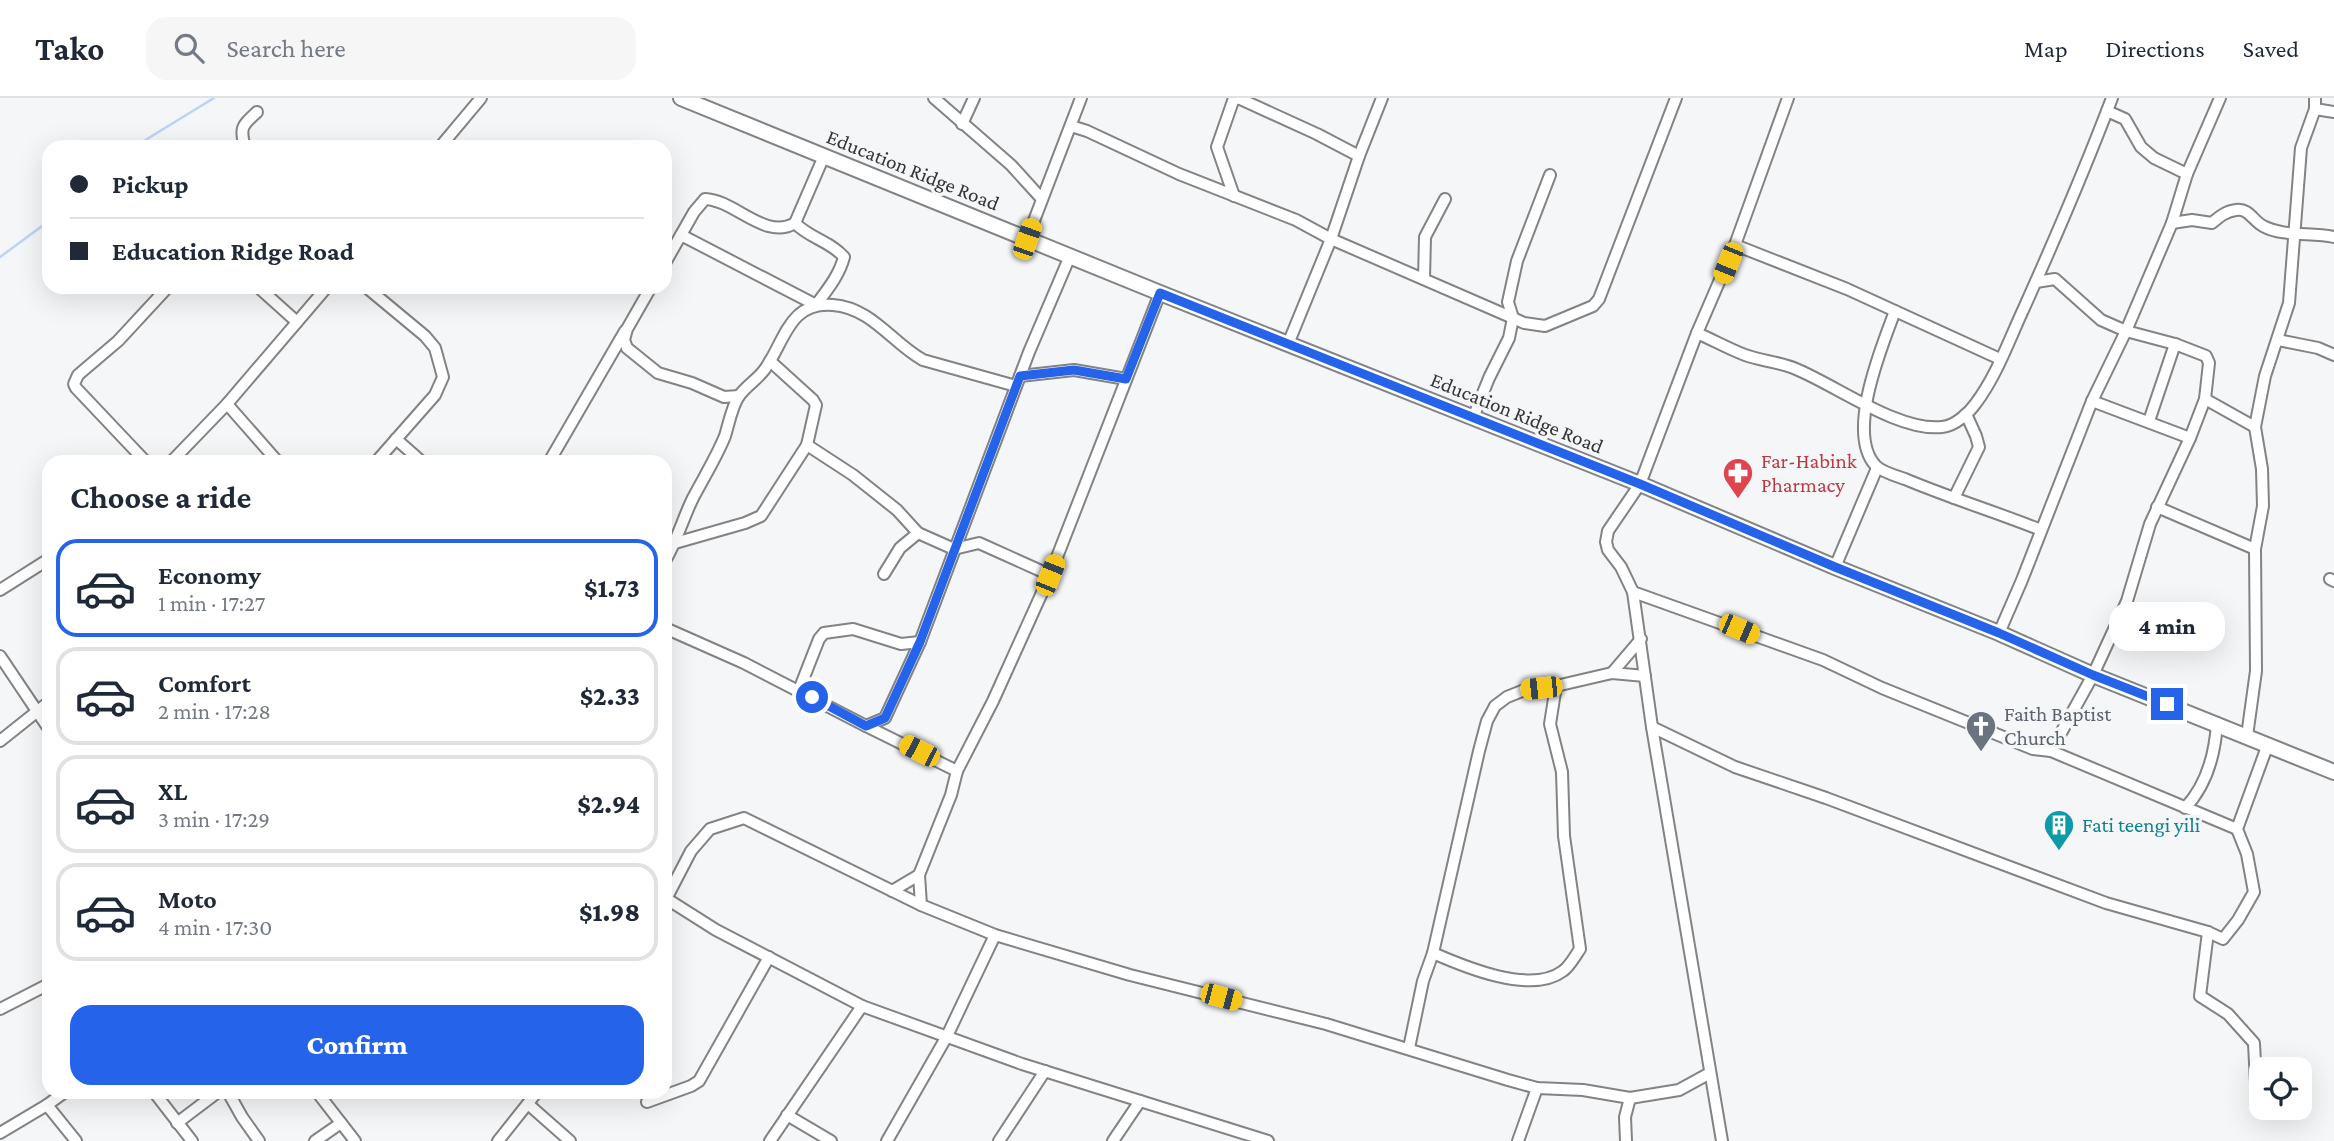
<!DOCTYPE html>
<meta charset="utf-8">
<style>
body{margin:0;font-family:"Crimson Pro",serif;background:#f6f6f7;color:#1f2937;height:100vh;display:flex;flex-direction:column;font-size:26px;white-space:nowrap}
*{box-sizing:border-box;margin:0}
p{font-size:23px;color:#747a83}
.icon{flex:none;width:38px;height:38px;fill:none;stroke:currentColor;stroke-width:2;stroke-linecap:round;stroke-linejoin:round}
.map{position:relative;flex:1;overflow:hidden}
.details{position:absolute;left:42px;top:357px;width:630px;height:644px;display:flex;flex-direction:column;background:#fff;border-radius:21px;box-shadow:0 7px 28px #0002}
.details>*{flex:none}
.top-card{position:absolute;left:42px;top:42px;width:630px;height:154px;border-radius:21px;box-shadow:0 7px 28px #0002;display:grid;align-content:center;height:154px;padding:0 28px;background:#fff}
.fabs{position:absolute;left:2249px;top:959px;display:grid;gap:14px}
.fabs a{display:grid;place-items:center;width:63px;height:63px;border-radius:14px;background:#fff;box-shadow:0 7px 28px #0002;font-size:35px}
.end{position:absolute;width:32px;height:32px;margin:-16px;border:9px solid #2563eb;background:#fff;box-shadow:0 0 0 4px #fff}
.from{border-radius:50%}
.bubble{position:absolute;height:49px;border-radius:21px;background:#fff;box-shadow:0 7px 28px #0002;font-size:23px;font-weight:800;line-height:49px;text-align:center}
.car{position:absolute;width:21px;height:42px;margin:-21px -10px;border-radius:9px;box-shadow:0 0 5px 2px #0007;background:linear-gradient(#f5c518 24%,#345 0 40%,#f5c518 0 76%,#345 0 86%,#f5c518 0)}
.top-card b{display:flex;align-items:center;gap:24px;height:66px;font-size:26px}
.top-card b+b{border-top:2px solid #e0e1e3}
.top-card i{width:18px;height:18px;background:#1f2937}
ul{padding:0;list-style:none}
li{display:flex;align-items:center;gap:21px;height:98px;margin:0 14px 10px;padding:0 14px;border:4px solid #e0e1e3;border-radius:21px}
li div{flex:1}
li b{display:block;font-size:26px}
li em{font-style:normal;font-weight:800}
li.selected{border-color:#2563eb}
li>.icon{width:63px;height:63px;stroke-width:1.5}
h2{padding:0 28px;font-size:32px;line-height:84px}
.button{display:flex;gap:14px;margin-top:auto;padding:14px 28px}
.button a{flex:1;height:80px;border-radius:21px;background:#2563eb;color:#fff;font-size:28px;font-weight:800;line-height:80px;text-align:center}
header{display:flex;align-items:center;gap:42px;box-sizing:border-box;height:98px;padding:0 35px;background:#fff;border-bottom:2px solid #e0e1e3}
header strong{font-size:33px}
nav{display:flex;gap:38px;margin-inline-start:auto;font-size:24px}
.search{width:490px;height:63px;background:#f6f6f7;display:flex;align-items:center;gap:18px;box-sizing:border-box;padding:0 24px;border-radius:21px;color:#747a83;font-size:26px}
.map>svg:first-child{display:block}
.lines{fill:none;stroke-linecap:round;stroke-linejoin:round}
.stream{stroke:#b9d4f6;stroke-width:2.5}
.minor-casing{stroke:#818385;stroke-width:14}
.major-casing{stroke:#818385;stroke-width:18}
.minor{stroke:#fff;stroke-width:10}
.major{stroke:#fff;stroke-width:14}
.route{stroke:#2563eb;stroke-width:9}
.labels{text-anchor:middle;dominant-baseline:central;stroke-width:7;stroke-linejoin:round;paint-order:stroke}
.street-label{font-size:21px;fill:#343536;stroke:#f4f6f8}
.health-label{font-size:21px;fill:#be3a42;stroke:#f4f6f8;text-anchor:start}
.worship-label{font-size:21px;fill:#5b616d;stroke:#f4f6f8;text-anchor:start}
.culture-label{font-size:21px;fill:#0d838f;stroke:#f4f6f8;text-anchor:start}
</style>
<header>
<strong>Tako</strong>
<div class="search"><svg class="icon" aria-label="search" viewBox="0 0 24 24"><circle cx="10" cy="10" r="6"/><path d="M15 15l6 6"/></svg>Search here</div>
<nav><a>Map</a><a>Directions</a><a>Saved</a></nav>
</header>
<div class="map">
<svg width="2334" height="1043" viewBox="0 0 2334 1043">
<rect width="100%" height="100%" fill="#f4f6f8"/>
<g class="lines">
<!-- stream -->
<g class="stream">
<path d="M134 49 214 0"/>
<path d="M0 159 49 123"/>
</g>
<!-- minor casing -->
<g class="minor-casing">
<g id="minor">
<path d="M934 0 1011 67 1041 100"/>
<path d="M1238 0 1317 36 1359 58"/>
<path d="M2315 11 2334 14"/>
<path d="M2107 13 2125 21 2141 49 2154 60 2187 76"/>
<path d="M962 26 974 0"/>
<path d="M1071 28 1087 33 1179 76 1296 122 1331 141 1513 220 1524 225 1545 228 1593 208 1599 201 1676 0"/>
<path d="M245 49C239 29 243 27 257 14"/>
<path d="M440 49 481 0"/>
<path d="M1234 98 1217 49 1233 3 1237 0"/>
<path d="M795 125C809 140 830 143 844 159 839 178 827 192 816 207"/>
<path d="M2172 125 2192 122 2212 125C2219 119 2226 113 2236 112 2249 110 2253 123 2263 128 2283 139 2312 134 2334 139"/>
<path d="M681 137 816 207"/>
<path d="M1027 141 1081 0"/>
<path d="M1735 147 1847 191 2000 261"/>
<path d="M665 165 694 114 705 101C735 102 765 143 795 125L824 58"/>
<path d="M1424 181 1425 139 1445 101"/>
<path d="M2036 184 2055 181 2101 222 2126 233 2175 246 2206 258 2209 265 2205 301 2190 340 2150 426 2127 503 2093 577 2051 653"/>
<path d="M258 189 297 224"/>
<path d="M366 189 425 238 435 250 443 279 435 297 376 364"/>
<path d="M651 189 627 231 624 242 627 250 658 275 692 285 724 299 739 298"/>
<path d="M1895 213C1882 248 1845 336 1876 368 1882 374 1896 378 1905 381 1950 400 1996 414 2041 432"/>
<path d="M1697 235C1713 242 1729 251 1745 257 1762 263 1780 264 1796 271 1837 288 1899 334 1942 329 1955 328 1969 315 1976 305 1997 277 2009 242 2024 210 2055 141 2085 71 2112 0"/>
<path d="M2278 242 2318 250 2334 257"/>
<path d="M1288 246 1331 141 1359 58 1382 0"/>
<path d="M1020 278 1074 272 1126 281"/>
<path d="M2205 301 2255 329"/>
<path d="M2092 303 2190 340"/>
<path d="M227 306 278 364"/>
<path d="M1473 320 1489 280 1509 240 1513 220 1508 204 1517 163 1550 77"/>
<path d="M2149 323 2175 246"/>
<path d="M396 341 422 364"/>
<path d="M807 347 853 377 897 412 918 435 954 451 979 445 1050 477"/>
<path d="M146 364 76 290 74 286 78 277 118 243 168 189"/>
<path d="M171 364 227 306 327 189"/>
<path d="M549 364 625 233"/>
<path d="M1954 400 1979 349 1976 338 1966 316"/>
<path d="M2157 409 2255 451"/>
<path d="M675 445 745 425 761 418 807 347 816 307 813 302 770 263"/>
<path d="M665 463C677 443 683 420 693 400 704 379 716 360 725 338 729 325 732 308 739 298 746 288 758 281 765 271 785 243 789 203 833 207 872 210 892 245 923 262L1016 288"/>
<path d="M1835 469 1877 370"/>
<path d="M884 476 900 450 918 435"/>
<path d="M2330 481 2334 483"/>
<path d="M0 492 49 461"/>
<path d="M1633 494 1823 562 1882 590 2033 651 2051 653 2237 731"/>
<path d="M665 530 744 565 866 628"/>
<path d="M1999 535 2022 482 2092 303 2126 233 2172 125 2187 76 2220 0"/>
<path d="M0 558 49 631"/>
<path d="M1612 575 1641 541"/>
<path d="M799 592 819 541 824 535 853 531 901 546 920 544"/>
<path d="M1652 629 1735 669 1826 700 2106 805 2208 834 2223 841 2238 822 2254 794 2247 756 2237 731 2268 646"/>
<path d="M2247 638 2256 573 2255 451 2263 408 2262 371 2255 329 2265 278 2289 205 2301 50 2315 11V0"/>
<path d="M0 643 49 604"/>
<path d="M957 673 866 628 885 620 920 544 1029 254 1070 158"/>
<path d="M2185 710C2207 687 2215 656 2217 625"/>
<path d="M892 793 919 777"/>
<path d="M667 801 716 832 862 908 1022 966 1268 1043"/>
<path d="M665 803 691 753 710 731 744 720 921 807 995 837 1130 877 1326 926 1508 982 1537 990 1583 992 1630 1000 1679 992 1710 975"/>
<path d="M921 807 919 777 951 697 957 673 993 603 1050 477 1160 195"/>
<path d="M2208 834 2200 898 2228 916 2254 945 2256 985"/>
<path d="M1433 855C1465 869 1531 897 1563 873 1570 868 1575 858 1580 851L1564 738 1562 674 1550 626 1556 588"/>
<path d="M0 911 49 886"/>
<path d="M1409 950 1423 883 1433 855 1479 653 1487 623 1495 608 1507 599 1527 591 1556 588 1612 575 1645 578"/>
<path d="M154 994 192 1043"/>
<path d="M228 994 242 1019 259 1043"/>
<path d="M317 994 355 1043"/>
<path d="M647 1004 691 988 699 983 769 859"/>
<path d="M528 1006 570 1043"/>
<path d="M47 1007 76 1043"/>
<path d="M787 1017 831 1043"/>
<path d="M177 1025 218 994"/>
<path d="M0 1035 47 1007 65 994"/>
<path d="M315 1043 341 1025"/>
<path d="M498 1043 537 994"/>
<path d="M770 1043 862 908"/>
<path d="M887 1043 947 938 995 837"/>
<path d="M999 1043 1045 973"/>
<path d="M1113 1043 1140 1003"/>
<path d="M1518 1043 1537 990"/>
<path d="M1626 1043 1625 1019 1630 1000"/>
<path d="M1722 1043 1652 629 1633 494 1621 469 1608 452 1606 444 1608 433 1640 386 1697 235 1735 147 1788 0"/>
</g>
</g>
<!-- major casing -->
<g class="major-casing">
<path id="major" d="M681 0 1160 195 1640 386 1835 469 1999 535 2093 577 2334 674"/>
</g>
<!-- minor -->
<use href="#minor" class="minor"/>
<!-- major -->
<use href="#major" class="major"/>
</g>
<g class="lines">
<!-- route -->
<path class="route" d="M812 599 866 628 885 620 920 544 1020 278 1074 272 1126 281 1160 195 1640 386 1835 469 1999 535 2093 577 2167 606"/>
</g>
<!-- icons -->
<defs>
<g id="pharmacy-pin" transform="scale(1.575)"><path d="M0 17L-7.5 6A9.5 9.5 0 1 1 7.5 6Z" fill="#e0444e" stroke="#f4f6f8"/><path d="M-2-6h4v4h4v4h-4v4h-4v-4h-4v-4h4Z" fill="#fff"/></g>
<g id="church-pin" transform="scale(1.575)"><path d="M0 17L-7.5 6A9.5 9.5 0 1 1 7.5 6Z" fill="#6b7280" stroke="#f4f6f8"/><path d="M-1.2-6h2.4v3.5h3.3v2.4h-3.3V6h-2.4V-.1h-3.3v-2.4h3.3Z" fill="#fff"/></g>
<g id="building-pin" transform="scale(1.575)"><path d="M0 17L-7.5 6A9.5 9.5 0 1 1 7.5 6Z" fill="#0f9aa8" stroke="#f4f6f8"/><path d="M-4-6H4V6H1V3H-1V6H-4ZM-2.5-4.3h1.7v1.8h-1.7ZM.8-4.3h1.7v1.8H.8ZM-2.5-1h1.7V.8h-1.7ZM.8-1h1.7V.8H.8Z" fill="#fff"/></g>
</defs>
<g fill-rule="evenodd">
<use href="#pharmacy-pin" x="1738" y="375"/>
<use href="#church-pin" x="1981" y="628"/>
<use href="#building-pin" x="2059" y="727"/>
</g>
<g class="labels">
<!-- street labels -->
<g class="street-label">
<text transform="translate(913 72) rotate(22)">Education Ridge Road</text>
<text transform="translate(1517 315) rotate(22)">Education Ridge Road</text>
</g>
<!-- health labels -->
<g class="health-label">
<text x="1761" y="363">Far-Habink<tspan x="1761" dy="24">Pharmacy</tspan></text>
</g>
<!-- worship labels -->
<g class="worship-label">
<text x="2004" y="616">Faith Baptist<tspan x="2004" dy="24">Church</tspan></text>
</g>
<!-- culture labels -->
<g class="culture-label">
<text x="2082" y="727">Fati teengi yili</text>
</g>
</g>
</svg>
<div class="fabs">
<a><svg class="icon" aria-label="locate" viewBox="0 0 24 24"><circle cx="12" cy="12" r="6"/><path d="M12 2v4M12 18v4M2 12h4M18 12h4"/></svg></a>
</div>
<i class="end from" style="left:812px;top:599px"></i>
<i class="end" style="left:2167px;top:606px"></i>
<div class="bubble" style="left:2109px;top:504px;width:116px">4 min</div>
<i class="car" style="left:1027px;top:141px;rotate:19deg"></i>
<i class="car" style="left:1728px;top:165px;rotate:202deg"></i>
<i class="car" style="left:1050px;top:477px;rotate:22deg"></i>
<i class="car" style="left:1739px;top:531px;rotate:113deg"></i>
<i class="car" style="left:1541px;top:590px;rotate:264deg"></i>
<i class="car" style="left:919px;top:653px;rotate:297deg"></i>
<i class="car" style="left:1221px;top:899px;rotate:105deg"></i>
<div class="top-card">
<b><i class="from"></i>Pickup</b>
<b><i></i>Education Ridge Road</b>
</div>
<section class="details">
<h2>Choose a ride</h2>
<ul>
<li class="selected"><svg class="icon" aria-label="car" viewBox="0 0 24 24"><path d="M5 17H2v-5l4-1 3-4h7l3 4 3 1v5h-3M9 17h6M6 11h13"/><circle cx="7" cy="17" r="2"/><circle cx="17" cy="17" r="2"/></svg><div><b>Economy</b><p>1 min · 17:27</p></div><em>$1.73</em></li>
<li><svg class="icon" aria-label="car" viewBox="0 0 24 24"><path d="M5 17H2v-5l4-1 3-4h7l3 4 3 1v5h-3M9 17h6M6 11h13"/><circle cx="7" cy="17" r="2"/><circle cx="17" cy="17" r="2"/></svg><div><b>Comfort</b><p>2 min · 17:28</p></div><em>$2.33</em></li>
<li><svg class="icon" aria-label="car" viewBox="0 0 24 24"><path d="M5 17H2v-5l4-1 3-4h7l3 4 3 1v5h-3M9 17h6M6 11h13"/><circle cx="7" cy="17" r="2"/><circle cx="17" cy="17" r="2"/></svg><div><b>XL</b><p>3 min · 17:29</p></div><em>$2.94</em></li>
<li><svg class="icon" aria-label="car" viewBox="0 0 24 24"><path d="M5 17H2v-5l4-1 3-4h7l3 4 3 1v5h-3M9 17h6M6 11h13"/><circle cx="7" cy="17" r="2"/><circle cx="17" cy="17" r="2"/></svg><div><b>Moto</b><p>4 min · 17:30</p></div><em>$1.98</em></li>
</ul>
<div class="button"><a>Confirm</a></div>
</section>
</div>
